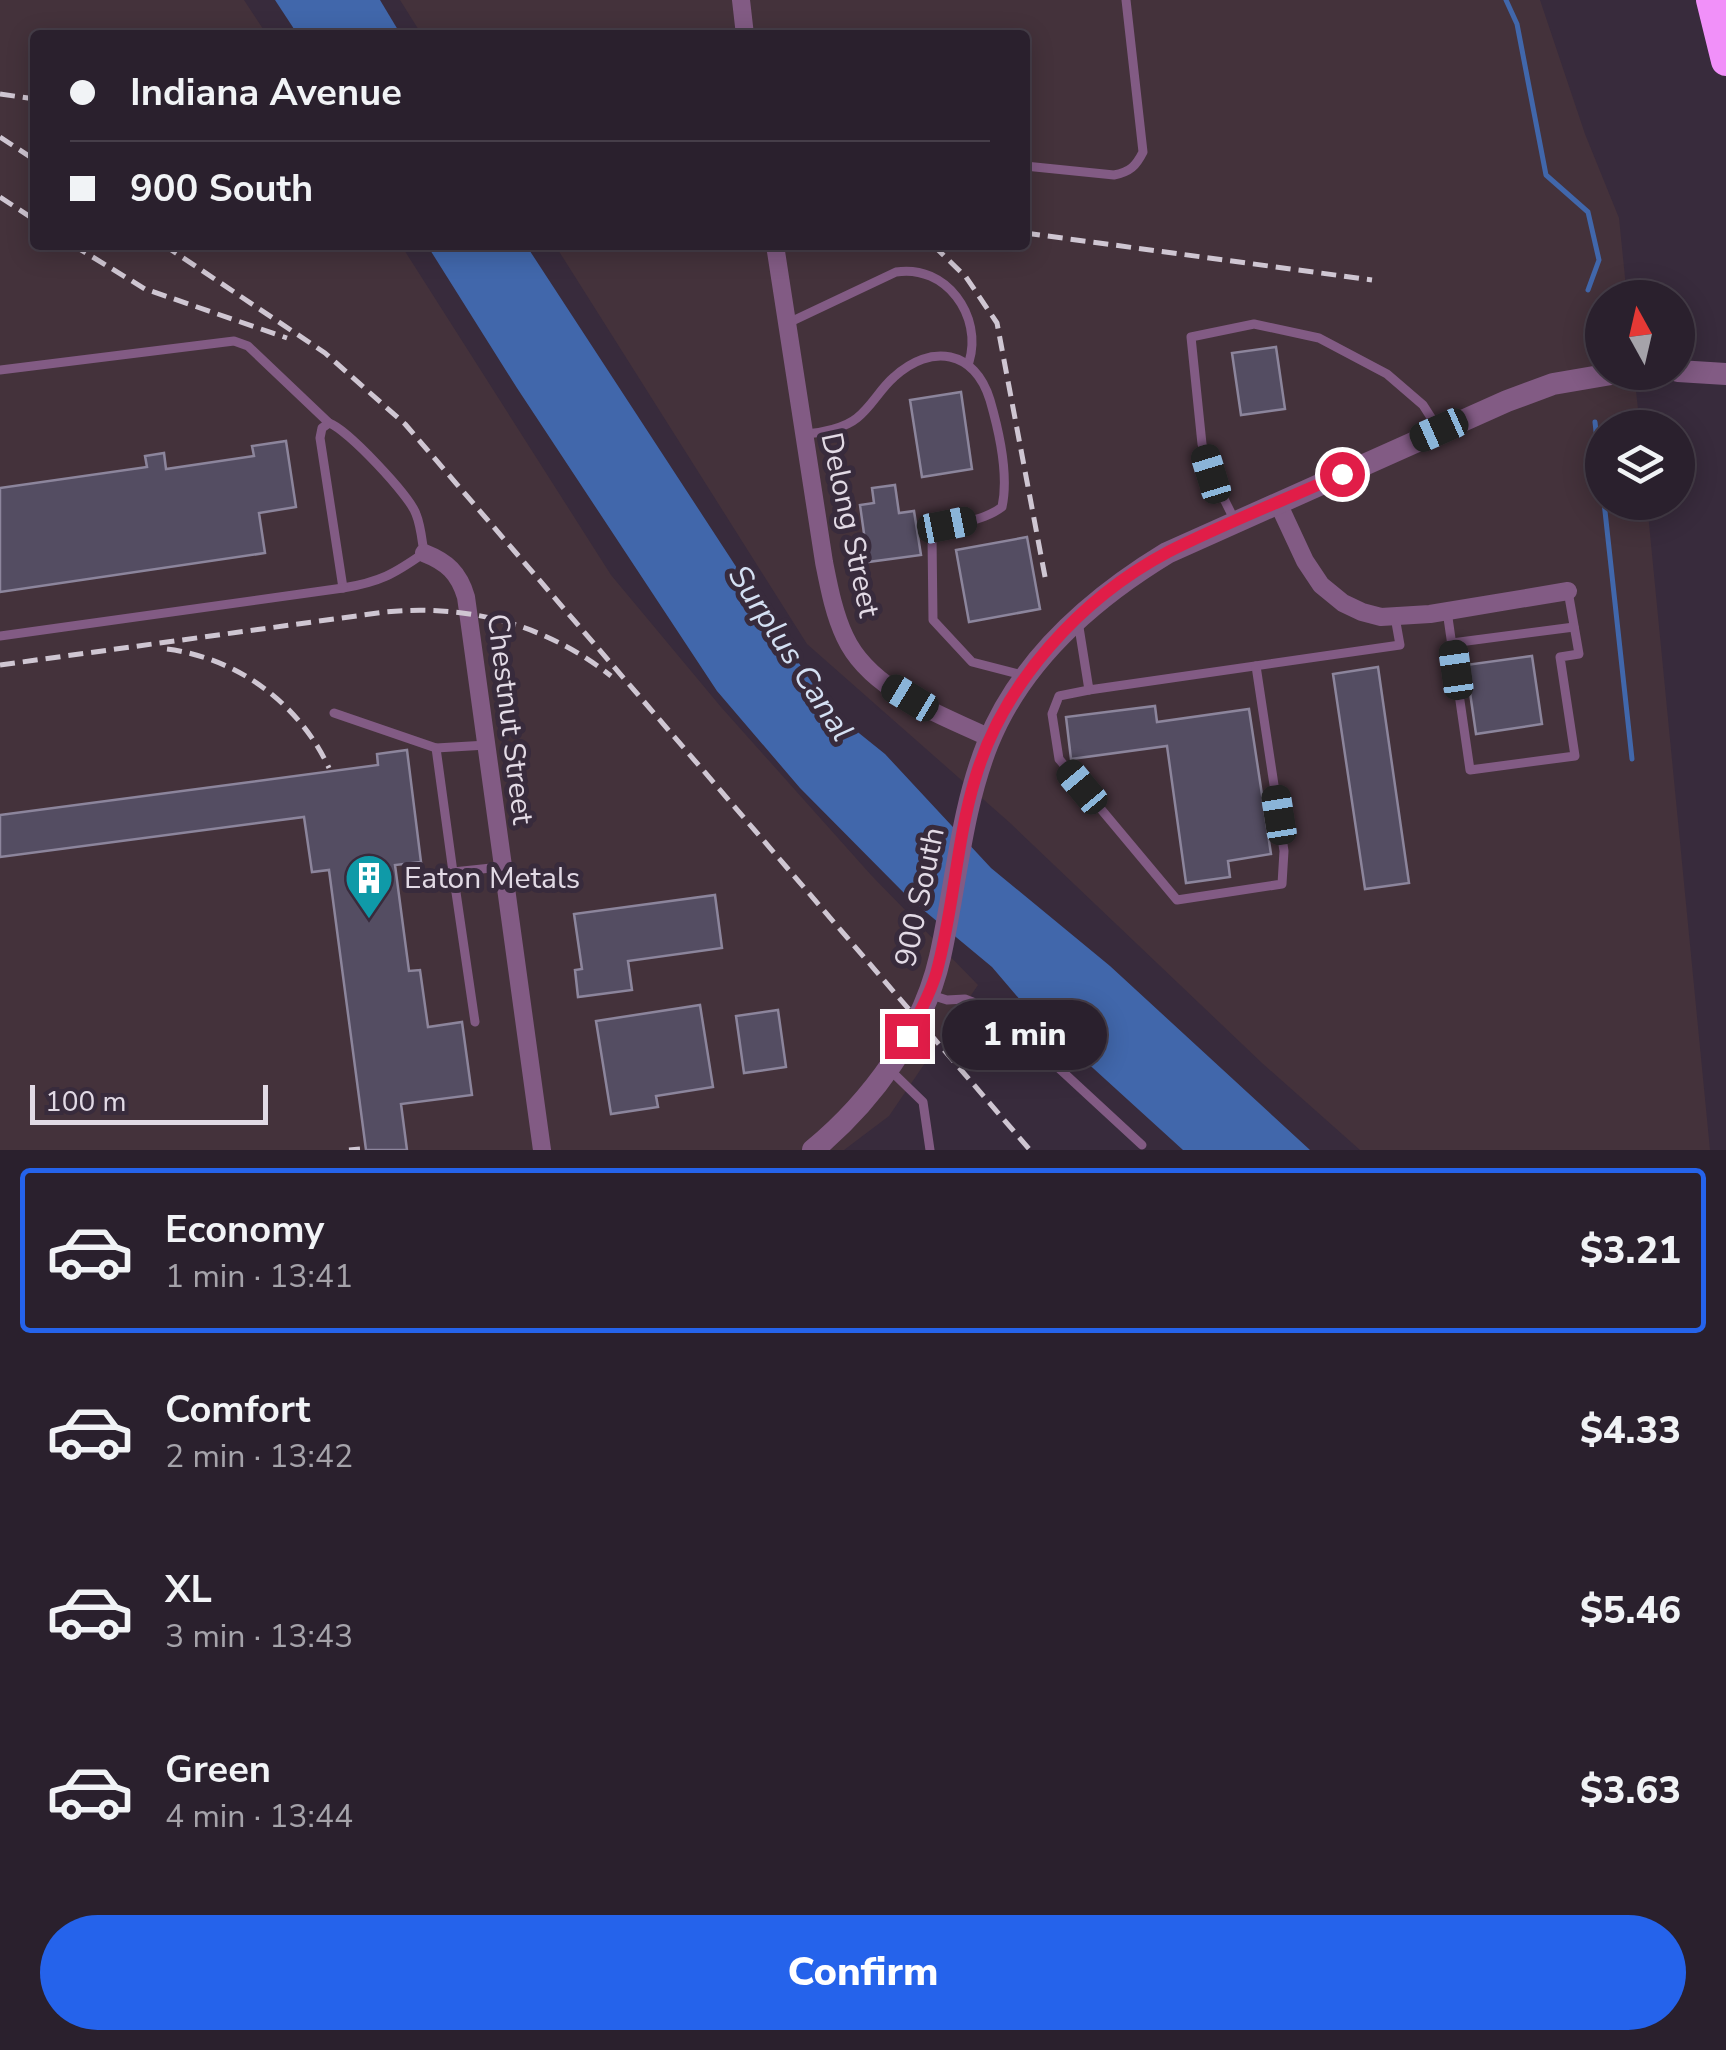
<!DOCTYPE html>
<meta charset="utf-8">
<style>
body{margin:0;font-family:"Nunito Sans",sans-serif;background:#362d39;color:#f1f3f6;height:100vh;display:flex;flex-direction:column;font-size:38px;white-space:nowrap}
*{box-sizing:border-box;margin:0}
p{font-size:32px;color:#a5a3aa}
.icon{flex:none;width:55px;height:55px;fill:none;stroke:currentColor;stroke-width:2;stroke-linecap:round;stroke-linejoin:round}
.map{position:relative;height:1150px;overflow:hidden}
.drawer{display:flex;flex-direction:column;background:#2a202d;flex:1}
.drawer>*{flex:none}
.hud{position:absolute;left:30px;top:30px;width:1000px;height:220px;border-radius:10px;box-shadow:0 5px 25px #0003,0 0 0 2px #463e49;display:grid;align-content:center;height:220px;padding:0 40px;background:#2a202d}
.needle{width:65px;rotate:352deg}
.buttons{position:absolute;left:1585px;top:280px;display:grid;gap:20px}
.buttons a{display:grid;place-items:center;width:110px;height:110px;border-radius:50%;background:#2a202d;box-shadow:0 5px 25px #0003,0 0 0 2px #463e49;font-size:50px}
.scale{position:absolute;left:30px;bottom:25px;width:238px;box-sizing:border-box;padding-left:10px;border:5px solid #e2dae5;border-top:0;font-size:28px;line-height:35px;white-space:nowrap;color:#e2dae5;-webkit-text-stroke:8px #382b3c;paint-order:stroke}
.end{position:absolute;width:45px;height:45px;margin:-22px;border:12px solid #e11d48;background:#fff;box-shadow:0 0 0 5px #fff}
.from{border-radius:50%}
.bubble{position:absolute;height:70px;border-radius:35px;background:#2a202d;box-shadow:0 5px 25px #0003,0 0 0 2px #463e49;font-size:32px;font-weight:800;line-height:70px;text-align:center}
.car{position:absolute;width:30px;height:60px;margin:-30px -15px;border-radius:12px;box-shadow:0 0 8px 2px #0007;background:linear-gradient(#222 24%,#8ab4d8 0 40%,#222 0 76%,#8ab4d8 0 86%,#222 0)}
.hud b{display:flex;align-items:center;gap:35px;height:95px;font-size:38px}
.hud b+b{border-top:2px solid #463e49}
.hud i{width:25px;height:25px;background:#f1f3f6}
ul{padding:18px 0 0;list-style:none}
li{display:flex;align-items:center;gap:30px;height:165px;margin:0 20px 15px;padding:0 20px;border:5px solid transparent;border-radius:10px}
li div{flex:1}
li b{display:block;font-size:38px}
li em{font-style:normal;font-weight:800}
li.on{border-color:#2563eb}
li>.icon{width:90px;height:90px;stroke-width:1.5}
.primary-button{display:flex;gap:20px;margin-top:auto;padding:20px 40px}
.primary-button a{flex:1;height:115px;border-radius:60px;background:#2563eb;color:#fff;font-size:40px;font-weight:800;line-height:115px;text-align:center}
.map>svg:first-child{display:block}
.industrial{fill:#44323b}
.water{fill:#4167ab}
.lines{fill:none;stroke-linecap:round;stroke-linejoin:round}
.stream{stroke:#4167ab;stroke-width:5}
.building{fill:#544d62;stroke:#8c859c;stroke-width:2.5}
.service{stroke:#825b84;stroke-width:9}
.minor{stroke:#825b84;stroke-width:18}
.tertiary{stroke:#825b84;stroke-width:22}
.motorway{stroke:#f190f9;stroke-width:30}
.rail{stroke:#cfc6d2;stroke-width:5;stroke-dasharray:15 8;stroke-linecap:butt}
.route{stroke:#e11d48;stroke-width:12}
.labels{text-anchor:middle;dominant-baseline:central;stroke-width:10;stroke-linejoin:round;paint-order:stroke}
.street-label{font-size:30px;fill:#e2dae5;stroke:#382b3c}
.poi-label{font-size:30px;fill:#e2dae5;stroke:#382b3c;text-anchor:start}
.water-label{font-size:32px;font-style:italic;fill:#d4e0f3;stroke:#382b3c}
</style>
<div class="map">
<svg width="1726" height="1150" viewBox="0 0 1726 1150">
<rect width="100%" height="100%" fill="#382b3c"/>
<!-- industrial -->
<g class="industrial">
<path d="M0 0H244L267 35H35V245H401L611 575 721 707 871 875 978 985 889 1116 844 1150H0Z"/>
<path d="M400 0H1540L1585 134 1619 218 1627 297 1602 298V372L1634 373 1640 427 1602 428V502L1647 503 1710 1150H1360L1262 1063 1009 822 807 644 555 245H1025V35H422Z"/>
</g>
<!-- water -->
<g class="water">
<path d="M275 0H380L401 35H298Z"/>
<path d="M427 245H526L829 709 885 754 991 868 1110 966 1310 1150H1183L1027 1008 992 967 909 898 800 788 717 691 517 388Z"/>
</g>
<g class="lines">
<!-- stream -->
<g class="stream">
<path d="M1506 0 1517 24 1546 175 1588 212 1599 260 1588 290"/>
<path d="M1595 422 1602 488"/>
<path d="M1604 502 1632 759"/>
</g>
</g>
<!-- building -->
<g class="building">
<path d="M1276 347 1285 409 1241 415 1232 353Z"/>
<path d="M961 392 972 469 922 477 910 400Z"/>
<path d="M286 441 296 507 259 513 265 553 0 592V488L147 467 145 456 164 453 166 469 254 456 252 446Z"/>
<path d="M895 485 899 513 914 511 921 555 868 562 860 505 874 503 872 488Z"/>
<path d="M1027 537 1040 609 969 622 956 550Z"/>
<path d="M1532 656 1542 724 1476 734 1466 665Z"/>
<path d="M1378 667 1409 883 1365 889 1333 674Z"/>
<path d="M1155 706 1157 722 1249 709 1271 854 1228 861 1230 877 1186 883 1167 746 1071 759 1066 717Z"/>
<path d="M407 750 421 862 395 865 409 971 420 970 428 1027 462 1022 472 1095 401 1104 407 1150H366L329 870 312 872 304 817 0 857V815L378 765 377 754Z"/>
<path d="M715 895 722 948 628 961 632 990 578 997 575 970 582 969 574 914Z"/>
<path d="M700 1005 713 1087 656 1096 658 1107 611 1114 596 1021Z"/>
<path d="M778 1010 786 1067 744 1073 736 1016Z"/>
</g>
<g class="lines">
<!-- service -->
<g class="service">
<path d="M1025 166 1114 175C1130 172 1136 166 1143 152L1126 0"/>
<path d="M786 324 896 272C946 264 983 316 969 362"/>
<path d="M0 370 234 341 248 346 329 423"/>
<path d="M329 423C347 429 410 496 416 514 421 526 422 541 424 553 394 574 380 582 343 588L320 438 322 428Z"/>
<path d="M806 434C821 433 845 428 857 418 872 406 880 389 894 377 931 343 975 350 990 400 999 431 1009 475 1002 507 981 523 954 521 932 536L933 620 972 662 1022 675"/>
<path d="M1235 521 1211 473 1202 444 1191 337 1254 324 1319 338 1387 374 1423 405 1439 430"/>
<path d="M1447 611 1470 770 1575 756 1560 657 1579 654 1568 591"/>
<path d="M1078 621 1089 690 1400 645 1395 617"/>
<path d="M0 636 343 588"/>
<path d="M1452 643 1574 627"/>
<path d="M1089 690 1059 696 1052 714 1059 759 1177 900 1282 884 1284 851 1256 666"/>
<path d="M334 713 436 748 453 872 501 867"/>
<path d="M436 748 487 745"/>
<path d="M453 872 475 1022"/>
<path d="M931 995 947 1000 965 999 998 1012 1142 1145"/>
<path d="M890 1070 923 1102 930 1150"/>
</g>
<!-- minor -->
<g class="minor">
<path d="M741 0 745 35"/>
<path d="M775 245 824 562C829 587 834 614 845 637 870 691 940 714 990 738"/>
<path d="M1278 503 1305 561 1321 585 1343 603 1362 612 1381 617 1430 614 1568 591"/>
<path d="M424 553C447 562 459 573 466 597L542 1150"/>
</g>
<!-- tertiary -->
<g class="tertiary">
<path d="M1678 371 1726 374"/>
<path d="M813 1150C871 1102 923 1032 940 957 956 886 961 810 988 743 1022 659 1093 598 1167 553L1507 401 1553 384 1623 372"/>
</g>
<!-- motorway -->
<path class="motorway" d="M1711 0 1726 61"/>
<!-- rail -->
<g class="rail">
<path d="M0 94 35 99"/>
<path d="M0 137 35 160"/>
<path d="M0 197 35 220"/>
<path d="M1025 233 1372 280"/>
<path d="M73 245 145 289 287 338"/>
<path d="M164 245 325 353 405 424 1030 1150"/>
<path d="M933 245 966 277 997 323 1046 582"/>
<path d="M167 649C237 658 299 703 329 768"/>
<path d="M0 665 385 612C468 604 545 624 611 676"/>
<path d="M349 1150 360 1149"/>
</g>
</g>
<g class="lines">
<!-- route -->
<path class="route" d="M907 1036C918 1016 929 996 936 974 954 910 956 842 975 779 1003 683 1081 598 1168 552 1225 523 1285 500 1342 474"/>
</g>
<!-- icons -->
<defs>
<g id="building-pin" transform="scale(2.5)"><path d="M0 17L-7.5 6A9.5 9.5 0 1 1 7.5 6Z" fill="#0f9aa8" stroke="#382b3c"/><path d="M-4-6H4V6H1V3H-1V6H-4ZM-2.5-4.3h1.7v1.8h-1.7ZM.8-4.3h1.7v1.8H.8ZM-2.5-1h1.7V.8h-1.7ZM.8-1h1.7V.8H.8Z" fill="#fff"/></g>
</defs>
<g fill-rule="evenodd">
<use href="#building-pin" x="369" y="878"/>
</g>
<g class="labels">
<!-- street labels -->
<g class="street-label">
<text transform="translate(850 525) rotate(78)">Delong Street</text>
<text transform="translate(510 719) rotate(83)">Chestnut Street</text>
<text transform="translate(920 897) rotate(-78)">900 South</text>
</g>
<!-- poi labels -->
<g class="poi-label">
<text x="404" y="878">Eaton Metals</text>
</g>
<!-- water labels -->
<g class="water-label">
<text transform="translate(791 653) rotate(57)">Surplus Canal</text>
</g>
</g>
</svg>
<div class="buttons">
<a><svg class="needle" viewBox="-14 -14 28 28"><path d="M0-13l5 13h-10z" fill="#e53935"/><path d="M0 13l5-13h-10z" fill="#a5a3aa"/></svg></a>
<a><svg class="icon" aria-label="layers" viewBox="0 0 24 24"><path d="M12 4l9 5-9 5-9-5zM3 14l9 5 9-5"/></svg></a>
</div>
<div class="scale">100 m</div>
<i class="end from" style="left:1342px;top:474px"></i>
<i class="end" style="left:907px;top:1036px"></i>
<div class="bubble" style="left:942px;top:1000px;width:165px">1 min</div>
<i class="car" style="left:1439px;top:430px;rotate:246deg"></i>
<i class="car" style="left:1211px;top:474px;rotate:343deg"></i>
<i class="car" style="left:947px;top:525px;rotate:79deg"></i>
<i class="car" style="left:1456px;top:670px;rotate:352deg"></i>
<i class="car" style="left:910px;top:698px;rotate:301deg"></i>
<i class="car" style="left:1082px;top:787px;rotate:320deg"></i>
<i class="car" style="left:1279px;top:815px;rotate:351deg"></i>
<div class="hud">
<b><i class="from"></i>Indiana Avenue</b>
<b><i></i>900 South</b>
</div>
</div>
<section class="drawer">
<ul>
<li class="on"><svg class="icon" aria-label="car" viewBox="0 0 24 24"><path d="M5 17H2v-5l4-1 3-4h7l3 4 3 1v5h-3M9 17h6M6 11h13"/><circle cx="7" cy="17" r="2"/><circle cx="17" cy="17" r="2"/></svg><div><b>Economy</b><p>1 min · 13:41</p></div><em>$3.21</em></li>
<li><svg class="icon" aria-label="car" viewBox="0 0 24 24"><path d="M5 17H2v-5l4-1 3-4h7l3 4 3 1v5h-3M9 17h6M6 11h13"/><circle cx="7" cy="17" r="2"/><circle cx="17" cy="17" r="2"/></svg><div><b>Comfort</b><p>2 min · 13:42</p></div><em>$4.33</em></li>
<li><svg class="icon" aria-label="car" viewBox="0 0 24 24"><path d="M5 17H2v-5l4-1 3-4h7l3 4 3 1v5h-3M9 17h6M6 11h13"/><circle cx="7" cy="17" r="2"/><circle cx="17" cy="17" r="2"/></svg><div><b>XL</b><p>3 min · 13:43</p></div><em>$5.46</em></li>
<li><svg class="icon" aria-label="car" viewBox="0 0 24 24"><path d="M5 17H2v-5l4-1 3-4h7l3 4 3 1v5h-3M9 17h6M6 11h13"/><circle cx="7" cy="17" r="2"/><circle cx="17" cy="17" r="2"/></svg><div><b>Green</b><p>4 min · 13:44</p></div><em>$3.63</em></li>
</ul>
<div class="primary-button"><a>Confirm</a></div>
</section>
